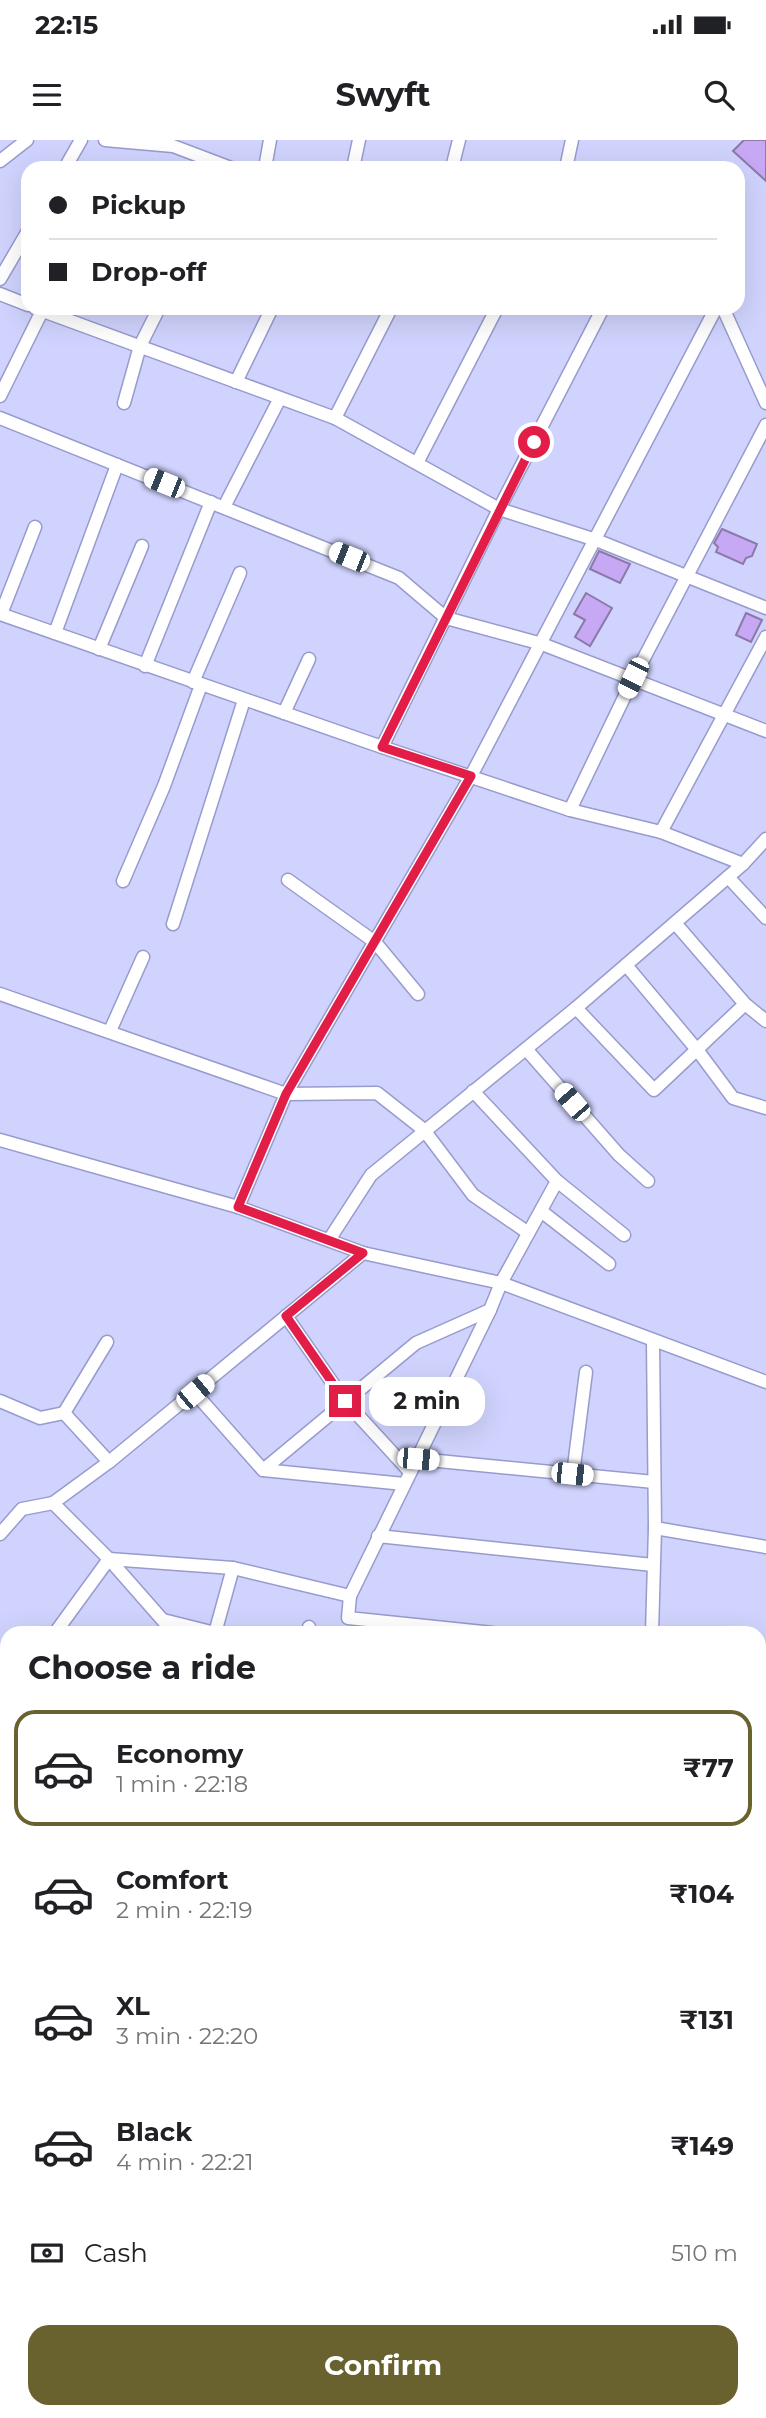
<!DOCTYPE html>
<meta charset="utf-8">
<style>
body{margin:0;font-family:Montserrat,sans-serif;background:#f2f2f2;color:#202124;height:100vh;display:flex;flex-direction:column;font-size:26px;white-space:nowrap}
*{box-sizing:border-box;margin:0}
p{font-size:23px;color:#757577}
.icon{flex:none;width:38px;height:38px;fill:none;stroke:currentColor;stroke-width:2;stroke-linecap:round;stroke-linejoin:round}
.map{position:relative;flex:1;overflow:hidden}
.drawer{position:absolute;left:0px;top:1486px;width:766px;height:793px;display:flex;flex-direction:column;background:#fff;border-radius:21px 21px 0 0;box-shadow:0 7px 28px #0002}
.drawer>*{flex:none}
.guide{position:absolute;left:21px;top:21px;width:724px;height:154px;border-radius:21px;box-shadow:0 7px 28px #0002;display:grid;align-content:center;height:154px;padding:0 28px;background:#fff}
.end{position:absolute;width:32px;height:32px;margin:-16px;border:9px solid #e11d48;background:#fff;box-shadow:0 0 0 4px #fff}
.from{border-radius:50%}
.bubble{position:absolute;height:49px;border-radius:21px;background:#fff;box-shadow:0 7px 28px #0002;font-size:23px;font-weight:700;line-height:49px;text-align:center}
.car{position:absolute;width:21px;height:42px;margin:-21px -10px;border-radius:9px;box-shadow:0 0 5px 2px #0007;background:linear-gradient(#fff 24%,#345 0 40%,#fff 0 76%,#345 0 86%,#fff 0)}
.guide b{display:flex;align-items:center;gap:24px;height:66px;font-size:26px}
.guide b+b{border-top:2px solid #e0e0e0}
.guide i{width:18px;height:18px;background:#202124}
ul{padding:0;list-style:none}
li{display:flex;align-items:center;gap:21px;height:116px;margin:0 14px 10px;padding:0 14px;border:4px solid transparent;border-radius:21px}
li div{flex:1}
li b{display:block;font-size:26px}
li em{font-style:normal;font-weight:700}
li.active{border-color:#69622f}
li>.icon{width:63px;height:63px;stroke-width:1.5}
h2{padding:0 28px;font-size:32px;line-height:84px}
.pay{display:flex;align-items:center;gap:18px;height:77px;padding:0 28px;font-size:26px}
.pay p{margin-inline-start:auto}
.button{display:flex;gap:14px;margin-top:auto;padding:14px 28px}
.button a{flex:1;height:80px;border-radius:21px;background:#69622f;color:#fff;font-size:28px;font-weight:700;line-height:80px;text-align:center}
.status{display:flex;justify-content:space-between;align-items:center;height:49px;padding:0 35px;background:#fff;direction:ltr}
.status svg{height:19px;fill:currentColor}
header{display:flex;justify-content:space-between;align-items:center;height:91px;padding:0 28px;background:#fff;font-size:32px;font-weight:700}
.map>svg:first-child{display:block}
.building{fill:#c6a8f5;stroke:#8b79a7;stroke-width:2}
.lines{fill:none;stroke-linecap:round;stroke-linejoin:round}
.street-casing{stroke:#989bcd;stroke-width:15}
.street{stroke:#fff;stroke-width:12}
.route{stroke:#e11d48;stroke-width:9}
</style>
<div class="status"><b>22:15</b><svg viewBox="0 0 49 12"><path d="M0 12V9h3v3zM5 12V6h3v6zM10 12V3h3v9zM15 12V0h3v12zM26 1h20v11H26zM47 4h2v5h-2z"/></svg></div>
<header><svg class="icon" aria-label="menu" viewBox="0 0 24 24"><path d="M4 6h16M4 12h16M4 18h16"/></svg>Swyft<svg class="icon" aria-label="search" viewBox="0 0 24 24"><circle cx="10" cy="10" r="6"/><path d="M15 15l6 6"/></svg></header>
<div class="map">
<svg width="766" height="2278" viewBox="0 0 766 2278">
<rect width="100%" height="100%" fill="#d0d3fd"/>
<!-- building -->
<g class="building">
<path d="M744 0H766V41L733 11Z"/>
<path d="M722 389 757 404 752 416 746 418 743 424 716 412 718 407 714 403Z"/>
<path d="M599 411 630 424 620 443 590 429Z"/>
<path d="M586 453 612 468 590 506 575 497 585 480 574 474Z"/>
<path d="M746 473 762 480 751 502 736 495Z"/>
</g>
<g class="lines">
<!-- street casing -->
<g class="street-casing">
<g id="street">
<path d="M105 0 173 6 231 28"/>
<path d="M0 21 27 0"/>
<path d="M65 28 81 0"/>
<path d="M265 28 270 0"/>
<path d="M353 28 359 0"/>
<path d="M452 28 459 0"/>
<path d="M566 28 572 0"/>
<path d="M0 139 28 91"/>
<path d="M0 154 28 165"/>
<path d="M35 168 335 278 499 369 596 400 766 468"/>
<path d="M723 168 766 263"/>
<path d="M236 242 272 168"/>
<path d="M0 256 42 171"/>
<path d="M124 263 140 206 159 168"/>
<path d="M0 278 399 438 446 478 542 504 766 591"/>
<path d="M335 278 391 168"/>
<path d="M418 321 497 168"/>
<path d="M224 367 280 258"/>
<path d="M0 474 382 607 570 670 661 692 743 724"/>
<path d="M1 474 35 387"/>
<path d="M55 493 117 325"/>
<path d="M99 509 142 406"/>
<path d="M145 526 211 362"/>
<path d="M193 542 240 433"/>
<path d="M284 573 309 519"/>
<path d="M382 607 499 369 603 168"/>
<path d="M570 670 633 539 766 285"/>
<path d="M661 692 766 497"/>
<path d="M728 737 766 778"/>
<path d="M288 740 375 802 418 854"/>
<path d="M123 741 164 646 201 545"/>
<path d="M675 783 745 864 766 881"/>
<path d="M173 784 244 560"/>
<path d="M626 825 698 911 733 958 766 968"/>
<path d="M0 854 286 954 377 953 424 990 473 1055 527 1092"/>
<path d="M576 868 654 950 745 864"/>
<path d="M110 891 143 817"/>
<path d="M526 909 619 1015 648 1041"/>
<path d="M473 951 557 1041 624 1095"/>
<path d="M0 1000 238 1067 363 1113 501 1143 766 1242"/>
<path d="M238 1067 286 954 471 636 716 168"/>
<path d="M541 1071 609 1124"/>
<path d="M329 1100 371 1035 576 868 743 724 766 699"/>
<path d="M286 1176 345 1261 410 1332"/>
<path d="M653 1200 655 1388"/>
<path d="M107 1202 64 1273 109 1322"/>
<path d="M195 1253 263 1330 416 1203 490 1170"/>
<path d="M0 1261 40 1278 64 1273"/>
<path d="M418 1319 654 1342"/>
<path d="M263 1330 404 1344"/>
<path d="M573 1334 586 1232"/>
<path d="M53 1363 109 1419 174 1493"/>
<path d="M0 1394 22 1369 53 1363 109 1322 363 1113"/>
<path d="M378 1396 653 1425"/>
<path d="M350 1456 348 1478 493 1493"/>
<path d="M163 1480 215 1493 233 1428"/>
<path d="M55 1493 109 1419 233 1428 350 1456 490 1170 501 1143 557 1041"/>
<path d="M307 1493 309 1487"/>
<path d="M652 1493 655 1388 766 1407"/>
<path d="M760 1529 766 1530"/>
<path d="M0 1566 7 1557"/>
<path d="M0 1601H7"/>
<path d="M760 1648H766"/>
<path d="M0 1700 7 1701"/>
<path d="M760 1749 766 1748"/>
<path d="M760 1828 766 1827"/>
<path d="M0 2122 7 2100"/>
<path d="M476 2272 496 2278"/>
</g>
</g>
<!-- street -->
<use href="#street" class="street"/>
</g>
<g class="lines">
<!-- route -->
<path class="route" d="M345 1261 286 1176 363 1113 238 1067 286 954 471 636 382 607 534 302"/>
</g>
</svg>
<i class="end from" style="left:534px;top:302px"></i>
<i class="end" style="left:345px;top:1261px"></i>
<div class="bubble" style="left:369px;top:1237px;width:116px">2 min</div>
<i class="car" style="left:164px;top:343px;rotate:292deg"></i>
<i class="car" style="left:349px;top:417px;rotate:292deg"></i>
<i class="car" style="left:633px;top:538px;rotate:206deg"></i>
<i class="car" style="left:572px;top:962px;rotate:319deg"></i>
<i class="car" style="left:195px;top:1252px;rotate:50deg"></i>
<i class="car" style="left:418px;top:1319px;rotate:95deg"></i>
<i class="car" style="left:572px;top:1334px;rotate:96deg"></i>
<div class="guide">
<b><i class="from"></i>Pickup</b>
<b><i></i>Drop-off</b>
</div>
<section class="drawer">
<h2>Choose a ride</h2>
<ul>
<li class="active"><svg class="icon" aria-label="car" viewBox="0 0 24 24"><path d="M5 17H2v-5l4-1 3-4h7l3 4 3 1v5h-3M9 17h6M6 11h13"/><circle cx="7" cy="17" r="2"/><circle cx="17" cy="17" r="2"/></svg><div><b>Economy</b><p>1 min · 22:18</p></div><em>₹77</em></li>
<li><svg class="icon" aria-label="car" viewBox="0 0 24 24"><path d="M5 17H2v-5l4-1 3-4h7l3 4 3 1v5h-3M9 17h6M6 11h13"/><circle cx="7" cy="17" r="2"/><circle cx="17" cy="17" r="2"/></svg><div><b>Comfort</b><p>2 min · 22:19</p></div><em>₹104</em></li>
<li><svg class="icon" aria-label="car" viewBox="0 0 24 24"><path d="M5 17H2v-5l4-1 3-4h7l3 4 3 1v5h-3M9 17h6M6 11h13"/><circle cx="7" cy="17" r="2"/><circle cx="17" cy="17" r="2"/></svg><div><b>XL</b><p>3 min · 22:20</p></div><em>₹131</em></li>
<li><svg class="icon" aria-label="car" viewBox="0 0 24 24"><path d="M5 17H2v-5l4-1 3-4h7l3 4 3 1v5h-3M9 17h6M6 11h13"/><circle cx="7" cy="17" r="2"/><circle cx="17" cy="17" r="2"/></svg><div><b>Black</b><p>4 min · 22:21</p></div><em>₹149</em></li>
</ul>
<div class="pay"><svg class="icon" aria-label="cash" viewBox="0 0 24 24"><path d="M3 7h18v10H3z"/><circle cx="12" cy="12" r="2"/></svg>Cash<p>510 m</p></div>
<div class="button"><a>Confirm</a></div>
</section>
</div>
